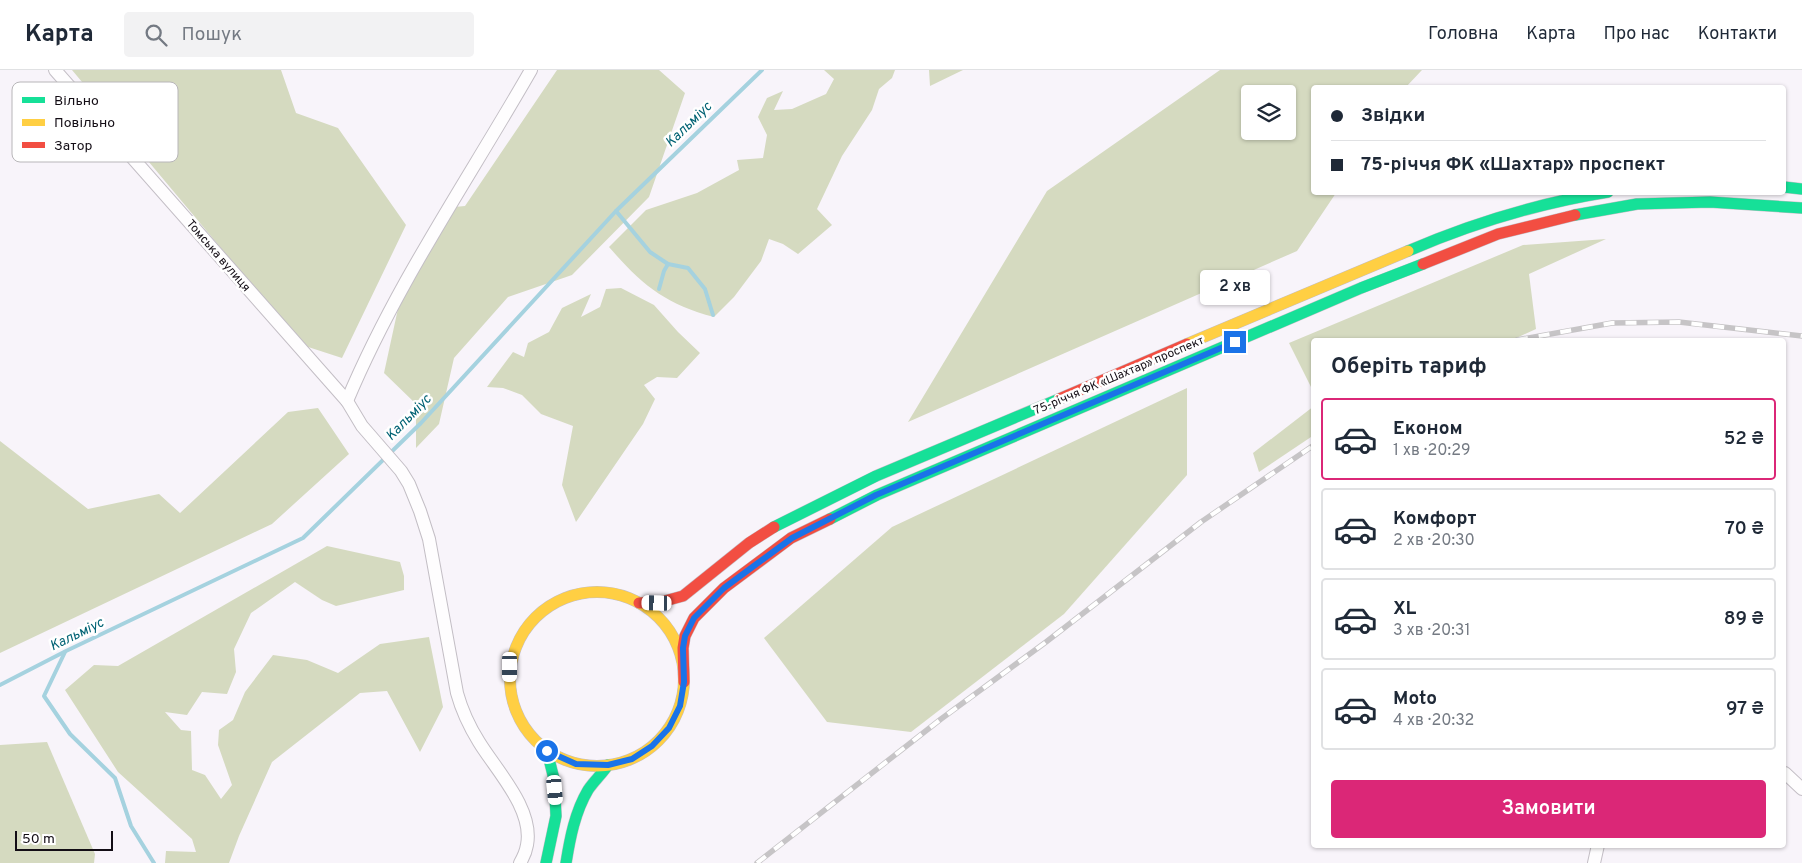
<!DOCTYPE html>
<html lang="uk">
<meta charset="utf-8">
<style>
body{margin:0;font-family:Overpass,sans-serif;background:#f2f2f3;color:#1f2937;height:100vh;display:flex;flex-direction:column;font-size:19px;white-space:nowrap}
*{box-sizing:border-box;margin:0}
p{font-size:16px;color:#747a83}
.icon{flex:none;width:28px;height:28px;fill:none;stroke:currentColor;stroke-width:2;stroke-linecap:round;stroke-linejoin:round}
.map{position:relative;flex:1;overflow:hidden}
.panel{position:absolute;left:1311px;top:268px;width:475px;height:510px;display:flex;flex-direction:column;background:#fff;border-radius:5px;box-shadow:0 1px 4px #0004}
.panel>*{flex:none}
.guide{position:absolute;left:1311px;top:15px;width:475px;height:110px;border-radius:5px;box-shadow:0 1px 4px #0004;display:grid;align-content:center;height:110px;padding:0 20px;background:#fff}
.fabs{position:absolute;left:1241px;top:15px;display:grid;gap:10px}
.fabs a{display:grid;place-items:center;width:55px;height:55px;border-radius:5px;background:#fff;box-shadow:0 1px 4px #0004;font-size:25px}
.scale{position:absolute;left:15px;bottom:12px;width:98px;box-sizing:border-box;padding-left:5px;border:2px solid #130d15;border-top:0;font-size:14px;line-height:18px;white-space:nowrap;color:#130d15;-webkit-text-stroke:4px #fff;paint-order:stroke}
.end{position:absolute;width:22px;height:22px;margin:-11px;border:6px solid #1a73e8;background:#fff;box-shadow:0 0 0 2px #fff}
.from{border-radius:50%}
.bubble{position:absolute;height:35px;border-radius:5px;background:#fff;box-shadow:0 1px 4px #0004;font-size:16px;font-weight:600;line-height:35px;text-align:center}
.car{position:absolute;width:15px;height:30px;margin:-15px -8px;border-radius:6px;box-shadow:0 0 4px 1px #0007;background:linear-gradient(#fff 24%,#345 0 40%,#fff 0 76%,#345 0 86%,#fff 0)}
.guide b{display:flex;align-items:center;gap:18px;height:48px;font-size:19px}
.guide b+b{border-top:1px solid #e0e1e3}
.guide i{width:12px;height:12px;background:#1f2937}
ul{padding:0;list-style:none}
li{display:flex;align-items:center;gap:15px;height:82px;margin:0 10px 8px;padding:0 10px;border:2px solid #e0e1e3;border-radius:5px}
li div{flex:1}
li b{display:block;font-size:19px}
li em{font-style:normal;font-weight:600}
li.selected{border-color:#db2777}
li>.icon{width:45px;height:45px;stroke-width:1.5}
h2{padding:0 20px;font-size:22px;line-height:60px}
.action{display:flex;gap:10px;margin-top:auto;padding:10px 20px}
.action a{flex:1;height:58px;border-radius:5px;background:#db2777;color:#fff;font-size:20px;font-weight:600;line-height:58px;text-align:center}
header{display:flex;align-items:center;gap:30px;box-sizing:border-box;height:70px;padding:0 25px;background:#fff;border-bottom:1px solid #e0e1e3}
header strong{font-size:24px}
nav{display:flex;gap:28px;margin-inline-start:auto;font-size:18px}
.search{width:350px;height:45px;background:#f2f2f3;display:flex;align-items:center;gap:12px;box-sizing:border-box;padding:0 18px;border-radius:5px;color:#747a83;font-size:19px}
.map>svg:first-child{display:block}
.forest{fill:#d5dac0;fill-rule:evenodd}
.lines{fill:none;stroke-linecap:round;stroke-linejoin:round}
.stream{stroke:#a5d2df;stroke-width:4}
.street-casing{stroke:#c3bec5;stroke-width:14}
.fast-casing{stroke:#c3bec5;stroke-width:12}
.slow-casing{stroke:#c3bec5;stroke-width:12}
.jam-casing{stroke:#c3bec5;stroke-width:12}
.street{stroke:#fefdfe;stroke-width:12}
.fast{stroke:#16e098;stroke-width:11}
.slow{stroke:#ffcf43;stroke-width:11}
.jam{stroke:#f24e42;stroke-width:11}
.rail-casing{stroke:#c6c4c6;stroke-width:5.5}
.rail{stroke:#fff;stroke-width:4;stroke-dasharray:11;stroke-linecap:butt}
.route{stroke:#1a73e8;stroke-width:6}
.labels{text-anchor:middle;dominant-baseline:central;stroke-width:5;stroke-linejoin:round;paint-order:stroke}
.street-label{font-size:12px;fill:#130d15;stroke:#fff}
.water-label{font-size:14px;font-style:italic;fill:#006274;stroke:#fff}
.key{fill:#fff;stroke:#b8b6b9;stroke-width:1}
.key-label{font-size:14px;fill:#130d15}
</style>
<header>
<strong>Карта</strong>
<div class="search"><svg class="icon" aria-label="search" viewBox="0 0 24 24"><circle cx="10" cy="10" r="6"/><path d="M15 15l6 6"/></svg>Пошук</div>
<nav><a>Головна</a><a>Карта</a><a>Про нас</a><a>Контакти</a></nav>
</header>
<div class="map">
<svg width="1802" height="793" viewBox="0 0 1802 793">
<rect width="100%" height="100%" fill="#f8f4fa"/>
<!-- forest -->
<g class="forest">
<path d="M72 0H281L296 43 338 58 406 155 342 288 302 275Z"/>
<path d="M557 0H659L685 23 649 127 572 205 508 227 454 288 439 354 416 378V334L384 303 399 234 454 137 465 136Z"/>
<path d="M824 0H895L892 8 879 19 872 40 842 86 817 139 832 155 798 184 783 174 769 169 761 191 734 227 714 247C665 234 642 215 609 177L646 140 697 123 739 100 737 90 763 88 767 65 758 47 767 28 783 21 774 40 792 39 826 24 834 9Z"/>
<path d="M929 0H963L930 16Z"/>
<path d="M1220 0H1422L1406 17 1314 18V122L1336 123 1297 181 908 352 1047 121ZM1250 24H1288V61H1250Z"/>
<path d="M1606 169 1529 204 1536 259 1512 270H1314V323L1289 273 1523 175Z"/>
<path d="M621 218 654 235 678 262 700 283 677 308 657 307 644 315 655 329 643 354 576 452 562 415 573 356 541 344 522 325 503 318 487 317 513 282 524 287 528 273 549 262 562 238 591 224 581 247 600 237 606 219Z"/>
<path d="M1187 318V405L1064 544 911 662 827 652 764 568 892 457Z"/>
<path d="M1314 336V365L1259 402 1253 383Z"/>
<path d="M318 338 349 384 272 454 0 583V371L88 439 159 424 180 443 288 342Z"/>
<path d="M327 476 400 492 404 506V520L336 536 322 530 295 512 251 543 234 579 236 602 227 624 202 622 187 645 165 642 181 660 191 661 192 700 205 705 221 729 232 715 218 675 219 660 233 650 245 622 273 585 307 590 338 603 380 574 429 567 443 637 420 682 387 621 360 623 272 692 239 766 229 793H165L166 781 196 782 192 769 118 702 65 620 94 595 118 596Z"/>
<path d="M47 672 95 784 94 793H0V675Z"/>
</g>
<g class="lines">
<!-- stream -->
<g class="stream">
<path d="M616 141 650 182 668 194 688 198 705 219 713 245"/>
<path d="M659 219 664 201 668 194"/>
<path d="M65 582 44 626 70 664 115 708 131 756 154 793"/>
<path d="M0 615 66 581 303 468 421 353 616 141 762 0"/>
</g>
<!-- street casing -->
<g class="street-casing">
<g id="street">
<path d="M55 0 347 331 362 356 401 401 409 414 420 441 429 469 457 623C462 641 469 656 479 672 496 700 534 739 527 775 526 781 523 788 520 793"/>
<path d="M347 331C396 214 468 110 531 0"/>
<path d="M1785 703 1802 719"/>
<path d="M1594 793 1598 775"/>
</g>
</g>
<!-- fast casing -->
<g class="fast-casing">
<g id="fast">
<path d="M1784 117 1802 119"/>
<path d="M1575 145 1637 134 1710 132 1802 138"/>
<path d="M1408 181C1473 153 1539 133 1608 122"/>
<path d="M830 449 877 425 1361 218 1423 194"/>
<path d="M774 457 876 406 1059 329"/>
<path d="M546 793 556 746 554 709 547 681"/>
<path d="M566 793C570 768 575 742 588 720 594 711 602 704 608 695"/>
</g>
</g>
<!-- slow casing -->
<g class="slow-casing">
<g id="slow">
<path d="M1187 274 1408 181"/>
<circle cx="597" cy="609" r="87"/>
</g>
</g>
<!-- jam casing -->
<g class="jam-casing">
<g id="jam">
<path d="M1423 194 1498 164 1575 145"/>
<path d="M1059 329 1187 274"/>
<path d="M639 533 661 532 683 526 749 473 774 457"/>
<path d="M684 612 683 578 685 566 694 548 724 518 791 468 830 449"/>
</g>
</g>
<!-- street -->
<use href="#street" class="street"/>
<!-- fast -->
<use href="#fast" class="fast"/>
<!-- slow -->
<use href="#slow" class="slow"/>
<!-- jam -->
<use href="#jam" class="jam"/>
<!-- rail casing -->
<g class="rail-casing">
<g id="rail">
<path d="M1517 270 1612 253 1679 252 1802 266"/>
<path d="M757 793 941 649 1046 572 1201 452 1314 375"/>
</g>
</g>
<!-- rail -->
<use href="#rail" class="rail"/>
</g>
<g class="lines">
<!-- route -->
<path class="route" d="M547 681 576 694 608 695 632 689 652 676 669 658 680 636 684 612 683 578 685 566 694 548 724 518 792 468 876 425 1235 272"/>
</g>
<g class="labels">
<!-- street labels -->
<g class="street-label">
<text transform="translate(218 186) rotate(49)">Томська вулиця</text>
<text transform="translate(1119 306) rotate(-23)">75-річчя ФК «Шахтар» проспект</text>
</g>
<!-- water labels -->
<g class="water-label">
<text transform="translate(689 55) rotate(-44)">Кальміус</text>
<text transform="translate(409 348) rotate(-46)">Кальміус</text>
<text transform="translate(77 565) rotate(-26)">Кальміус</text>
</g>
</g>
<!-- legend -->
<rect x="12" y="12" width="166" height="80" rx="8" class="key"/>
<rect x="22" y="27" width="23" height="6" fill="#16e098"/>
<rect x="22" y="49" width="23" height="7" fill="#ffcf43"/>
<rect x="22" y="72" width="23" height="6" fill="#f24e42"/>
<g class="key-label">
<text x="54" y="35">Вільно</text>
<text x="54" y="57">Повільно</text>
<text x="54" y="80">Затор</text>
</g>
</svg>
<div class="fabs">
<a><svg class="icon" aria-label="layers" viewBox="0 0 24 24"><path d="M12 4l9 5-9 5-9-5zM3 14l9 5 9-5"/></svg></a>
</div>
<div class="scale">50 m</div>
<i class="end from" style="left:547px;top:681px"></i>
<i class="end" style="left:1235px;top:272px"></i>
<div class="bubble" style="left:1200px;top:200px;width:70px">2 хв</div>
<i class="car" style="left:657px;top:533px;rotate:271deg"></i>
<i class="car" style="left:510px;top:597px;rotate:180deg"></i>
<i class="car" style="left:555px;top:720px;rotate:175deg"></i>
<div class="guide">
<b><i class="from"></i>Звідки</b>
<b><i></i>75-річчя ФК «Шахтар» проспект</b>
</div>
<section class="panel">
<h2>Оберіть тариф</h2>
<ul>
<li class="selected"><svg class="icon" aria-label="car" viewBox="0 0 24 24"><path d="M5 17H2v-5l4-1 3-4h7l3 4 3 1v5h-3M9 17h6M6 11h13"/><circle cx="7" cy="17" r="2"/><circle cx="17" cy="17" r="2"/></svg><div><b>Економ</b><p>1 хв · 20:29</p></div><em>52 ₴</em></li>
<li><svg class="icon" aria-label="car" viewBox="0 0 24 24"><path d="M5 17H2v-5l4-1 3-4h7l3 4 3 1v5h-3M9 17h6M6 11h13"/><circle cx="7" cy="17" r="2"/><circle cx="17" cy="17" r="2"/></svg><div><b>Комфорт</b><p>2 хв · 20:30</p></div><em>70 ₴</em></li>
<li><svg class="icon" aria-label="car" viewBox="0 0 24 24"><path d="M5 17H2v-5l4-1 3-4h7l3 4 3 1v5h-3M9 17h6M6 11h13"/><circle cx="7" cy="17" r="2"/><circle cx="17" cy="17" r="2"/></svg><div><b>XL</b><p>3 хв · 20:31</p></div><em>89 ₴</em></li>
<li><svg class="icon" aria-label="car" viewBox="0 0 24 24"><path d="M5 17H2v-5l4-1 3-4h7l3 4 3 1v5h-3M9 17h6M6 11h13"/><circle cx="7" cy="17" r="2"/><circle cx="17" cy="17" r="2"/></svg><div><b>Moto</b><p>4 хв · 20:32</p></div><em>97 ₴</em></li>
</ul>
<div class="action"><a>Замовити</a></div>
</section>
</div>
